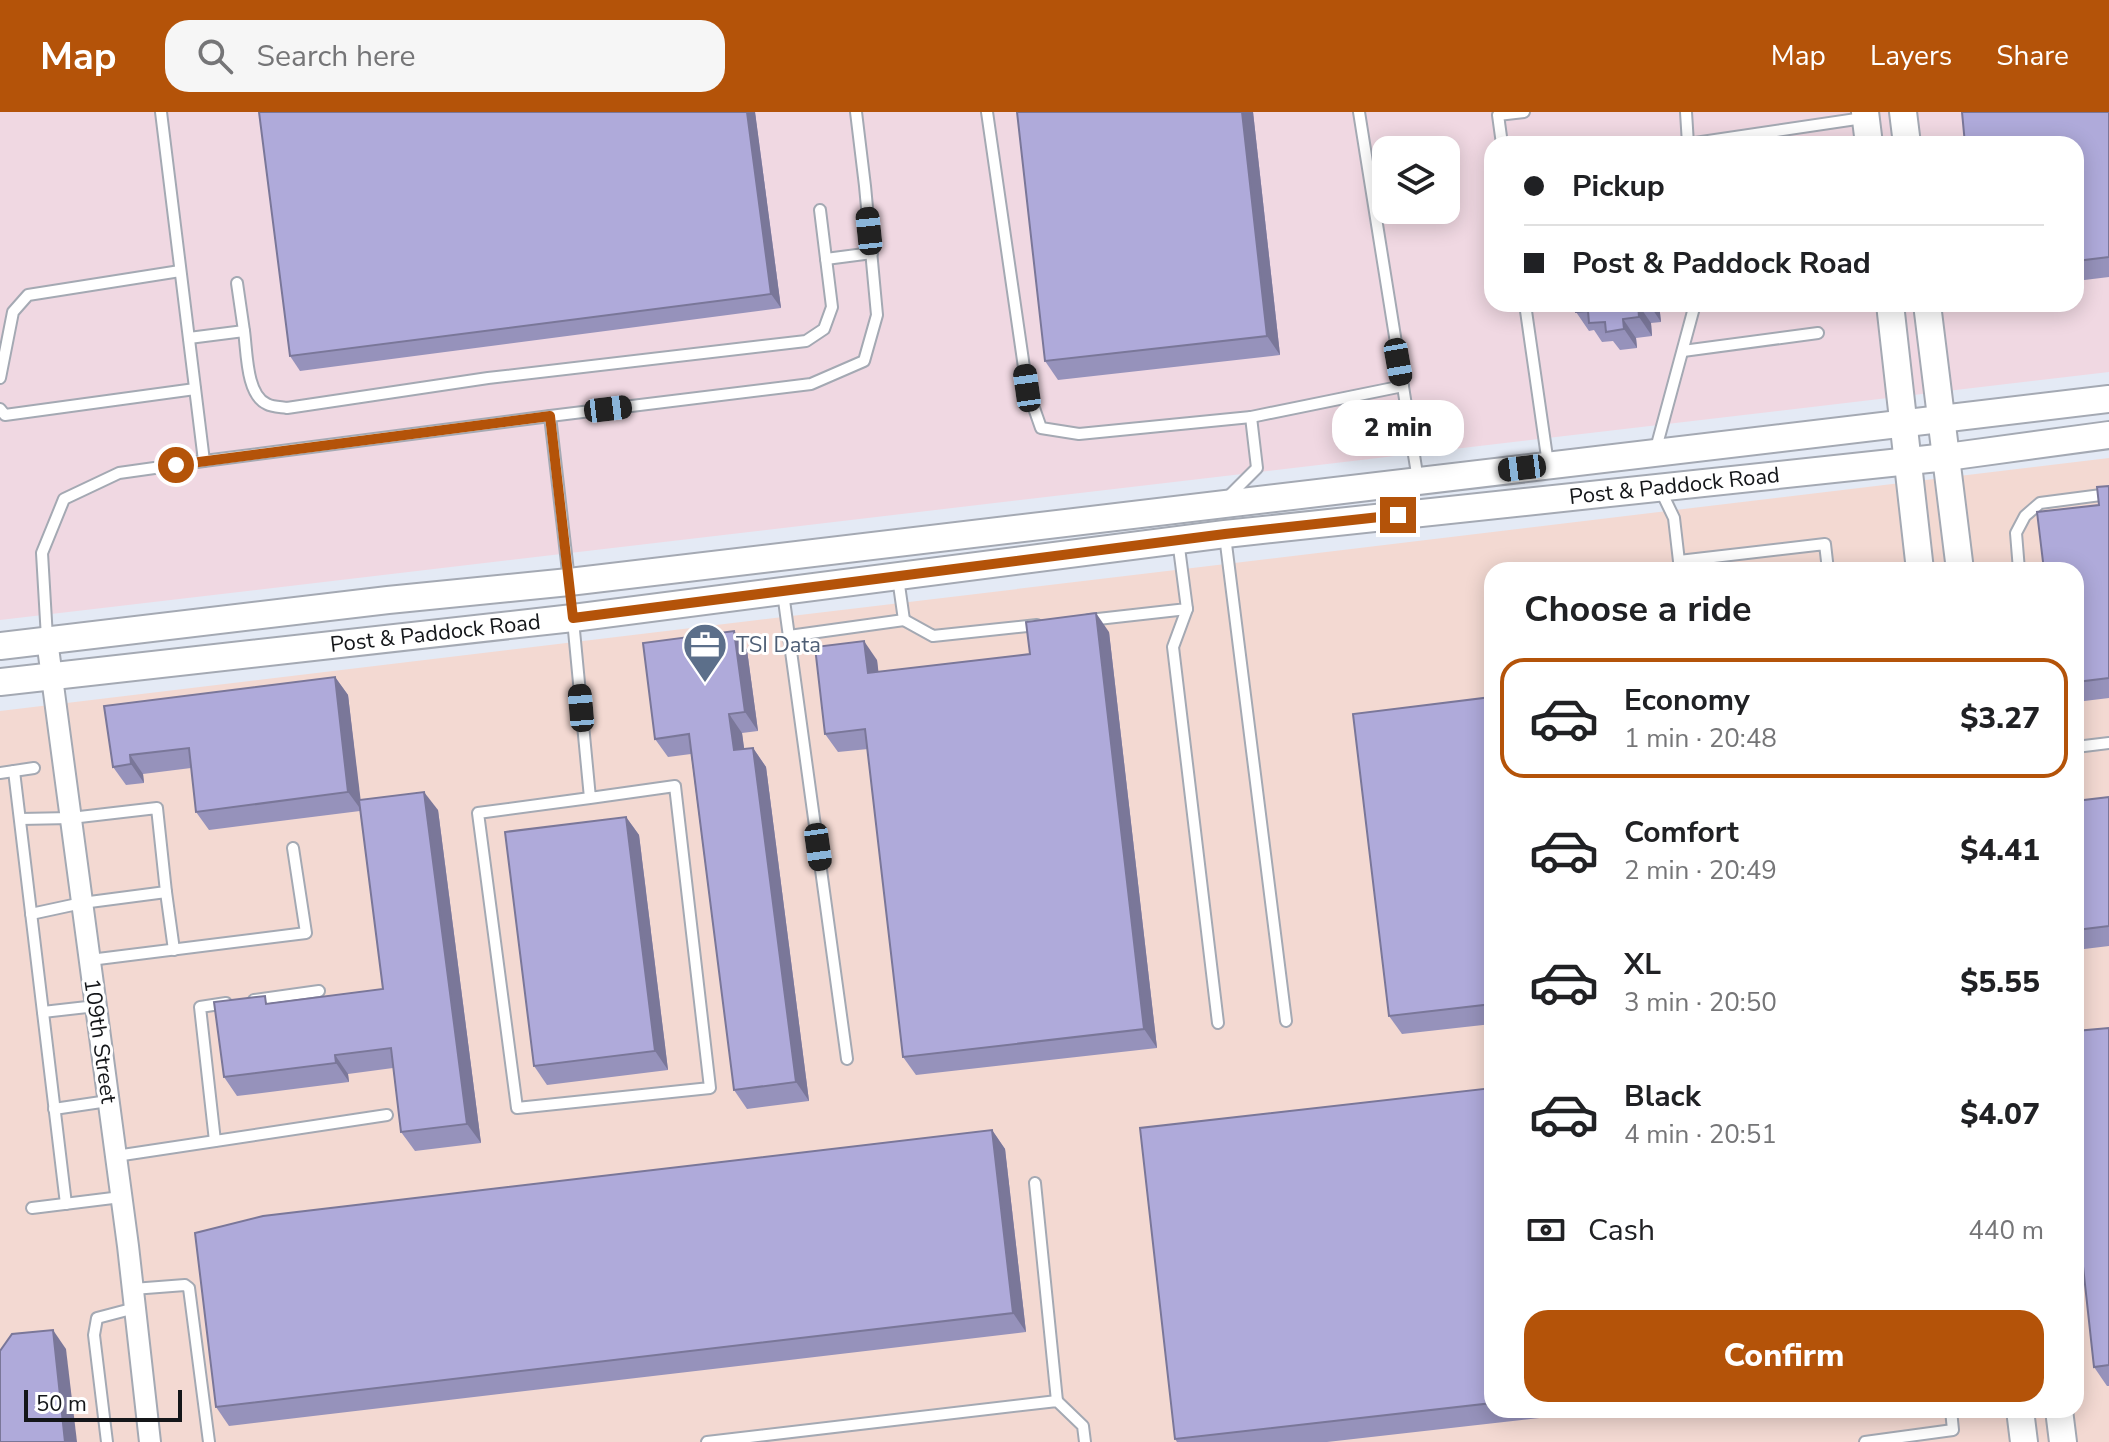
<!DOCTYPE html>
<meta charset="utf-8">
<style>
body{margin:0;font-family:"Nunito Sans",sans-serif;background:#f6f6f6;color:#202124;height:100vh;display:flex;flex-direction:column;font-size:30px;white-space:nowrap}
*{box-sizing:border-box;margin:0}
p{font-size:26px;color:#757577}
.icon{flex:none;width:44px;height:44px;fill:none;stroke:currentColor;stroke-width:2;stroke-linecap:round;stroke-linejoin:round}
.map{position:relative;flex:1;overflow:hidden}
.panel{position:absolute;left:1484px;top:450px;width:600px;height:856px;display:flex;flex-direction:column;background:#fff;border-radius:24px;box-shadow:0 4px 20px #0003}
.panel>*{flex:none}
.top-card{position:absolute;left:1484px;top:24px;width:600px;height:176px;border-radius:24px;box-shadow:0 4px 20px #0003;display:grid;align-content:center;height:176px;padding:0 40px;background:#fff}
.tools{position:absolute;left:1372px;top:24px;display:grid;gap:16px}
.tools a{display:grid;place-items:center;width:88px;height:88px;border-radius:16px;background:#fff;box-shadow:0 4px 20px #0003;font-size:40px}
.scale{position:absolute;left:24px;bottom:20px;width:158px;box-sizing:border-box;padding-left:8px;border:4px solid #141619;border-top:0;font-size:22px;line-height:28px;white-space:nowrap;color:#141619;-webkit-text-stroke:6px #fff;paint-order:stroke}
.end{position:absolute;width:36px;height:36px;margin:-18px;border:10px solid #b45309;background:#fff;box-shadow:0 0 0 4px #fff}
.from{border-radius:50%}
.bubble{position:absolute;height:56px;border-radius:24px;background:#fff;box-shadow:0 4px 20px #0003;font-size:26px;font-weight:800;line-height:56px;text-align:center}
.car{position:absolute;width:24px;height:48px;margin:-24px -12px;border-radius:10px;box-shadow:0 0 6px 2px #0007;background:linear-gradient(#222 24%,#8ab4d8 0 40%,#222 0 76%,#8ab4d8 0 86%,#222 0)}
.top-card b{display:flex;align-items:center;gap:28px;height:76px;font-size:30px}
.top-card b+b{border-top:2px solid #e0e0e0}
.top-card i{width:20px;height:20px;background:#202124}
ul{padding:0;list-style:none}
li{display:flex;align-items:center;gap:24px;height:120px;margin:0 16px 12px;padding:0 24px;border:4px solid transparent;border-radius:24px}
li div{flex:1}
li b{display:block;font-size:30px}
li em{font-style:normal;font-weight:800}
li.selected{border-color:#b45309}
li>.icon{width:72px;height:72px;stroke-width:1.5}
h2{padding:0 40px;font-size:36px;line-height:96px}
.pay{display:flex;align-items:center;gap:20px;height:88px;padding:0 40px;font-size:30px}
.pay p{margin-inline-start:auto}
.button{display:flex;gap:16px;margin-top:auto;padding:16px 40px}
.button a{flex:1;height:92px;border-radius:24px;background:#b45309;color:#fff;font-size:32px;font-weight:800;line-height:92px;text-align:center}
header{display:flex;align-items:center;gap:48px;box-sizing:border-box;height:112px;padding:0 40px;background:#b45309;color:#fff}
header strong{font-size:38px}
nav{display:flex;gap:44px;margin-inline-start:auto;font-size:28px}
.search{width:560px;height:72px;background:#f6f6f6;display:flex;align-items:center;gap:20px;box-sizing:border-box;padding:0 28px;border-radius:24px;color:#757577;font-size:30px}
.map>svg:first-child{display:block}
.commercial{fill:#f3d9d2;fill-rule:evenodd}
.industrial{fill:#f0d8e2;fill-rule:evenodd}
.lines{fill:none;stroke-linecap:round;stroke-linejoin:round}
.service-casing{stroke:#a4a9b3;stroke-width:14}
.minor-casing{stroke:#a4a9b3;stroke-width:24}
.tertiary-casing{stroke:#a4a9b3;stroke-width:30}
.service{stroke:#fff;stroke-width:10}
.minor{stroke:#fff;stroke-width:20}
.tertiary{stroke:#fff;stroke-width:26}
.wall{fill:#9692bb}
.shaded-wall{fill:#7a7799}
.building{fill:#afaada;stroke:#7a7799;stroke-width:2}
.route{stroke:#b45309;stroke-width:10}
.labels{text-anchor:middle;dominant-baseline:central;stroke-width:6;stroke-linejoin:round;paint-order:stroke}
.street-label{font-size:22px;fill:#141619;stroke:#fff}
.service-label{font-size:22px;fill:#4e5e75;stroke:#fff;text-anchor:start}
</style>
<header>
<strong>Map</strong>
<div class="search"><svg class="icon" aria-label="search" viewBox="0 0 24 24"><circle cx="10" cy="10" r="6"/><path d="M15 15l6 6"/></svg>Search here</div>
<nav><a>Map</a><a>Layers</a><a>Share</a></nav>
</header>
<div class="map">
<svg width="2109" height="1330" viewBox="0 0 2109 1330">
<rect width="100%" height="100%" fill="#e4eaf5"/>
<!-- commercial -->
<path class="commercial" d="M2109 346V1330H0V599ZM1492 458H2076V1298H1492Z"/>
<!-- industrial -->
<path class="industrial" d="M0 0H2109V260L0 508ZM1492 32H2076V192H1492ZM1386 38H1446V98H1386Z"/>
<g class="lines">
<!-- service casing -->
<g class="service-casing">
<g id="service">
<path d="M987 0 1027 276 1041 316 1079 322 1251 305 1257 356 1228 385"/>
<path d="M1359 0 1418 368"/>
<path d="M1686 0 1688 32"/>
<path d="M1502 32 1498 3 1524 0"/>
<path d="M1688 32 1863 6"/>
<path d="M826 147 872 141"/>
<path d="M1525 192 1548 352"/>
<path d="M244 219C247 239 246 283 267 292 272 295 281 295 287 296L488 266 806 229 824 217 832 195 820 98"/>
<path d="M189 226 244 219 237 171"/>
<path d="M1683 239 1818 221"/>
<path d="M0 266 13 200 28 183 180 159"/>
<path d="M0 297 5 303 195 277"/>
<path d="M550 304 811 272 864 249 877 203 865 74 856 0"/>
<path d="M1251 305 1403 274"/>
<path d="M1655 340 1695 192"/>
<path d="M204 349 550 304 569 468"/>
<path d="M1660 377 1674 406 1680 458"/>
<path d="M1225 424 1286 909"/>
<path d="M1679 449 1825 432 1828 458"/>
<path d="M2019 458 2016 421 2025 404 2040 391 2109 382"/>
<path d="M783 481 847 947"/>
<path d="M1187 497 1173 535 1218 911"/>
<path d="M573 508 590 686 675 674 710 976 517 996 478 701 590 686"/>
<path d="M904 508 933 524 1037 513"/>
<path d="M1089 508 1187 497 1178 428"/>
<path d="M789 524 904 508 898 466"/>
<path d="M47 526 42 441 64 387 119 361 204 349 161 0"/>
<path d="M2076 635 2109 631"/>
<path d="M14 659 66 1092"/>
<path d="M0 661 34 656"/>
<path d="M20 707 71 706 157 696 166 780 82 791 31 802"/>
<path d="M166 780 174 838"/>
<path d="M90 848 306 821 293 736"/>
<path d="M254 888 319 879"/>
<path d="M43 900 96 894"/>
<path d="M54 997 108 989"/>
<path d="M215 1029 200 895 226 891"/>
<path d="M116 1044 387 1003"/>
<path d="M1035 1071 1057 1289"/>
<path d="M32 1096 121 1085"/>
<path d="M133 1177 185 1173 189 1176 209 1330"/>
<path d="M107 1330 94 1223 97 1206 135 1196"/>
<path d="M707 1330 1057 1289 1083 1314 1085 1330"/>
<path d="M1865 1330 1953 1318 1951 1298"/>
</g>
</g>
<!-- minor casing -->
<g class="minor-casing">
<path id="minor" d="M47 528 128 1134 150 1330"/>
</g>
<!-- tertiary casing -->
<g class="tertiary-casing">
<g id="tertiary">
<path d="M1865 0 1869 32"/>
<path d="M1903 0 1907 32"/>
<path d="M1890 192 1920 458"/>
<path d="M1927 192 1960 458"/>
<path d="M0 534 388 488 569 470 2109 287"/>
<path id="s1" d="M0 570 573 506 1225 422 1947 345 2109 323"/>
<path d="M2020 1298 2024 1330"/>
<path d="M2059 1298 2063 1330"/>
</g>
</g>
<!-- service -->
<use href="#service" class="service"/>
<!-- minor -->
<use href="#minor" class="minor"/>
<!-- tertiary -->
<use href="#tertiary" class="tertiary"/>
</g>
<!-- wall -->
<g class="wall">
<path d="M259 0H755L781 196 300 259 290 244Z"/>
<path d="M1253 0 1280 243 1058 268 1045 249Z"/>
<path d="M2109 0V165L2076 169V32Z"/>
<path d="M1575 192H1659L1661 210 1651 211 1652 224 1636 226 1637 236 1620 238 1613 229 1602 230 1594 218 1589 219 1576 200Z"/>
<path d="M2109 374V586L2076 590V458L2099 393Z"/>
<path d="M734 519 747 538 758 619 742 621 744 637 753 636 766 655 809 989 747 997 734 978 691 642 668 645 655 627Z"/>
<path d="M1109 520 1157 936 916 963 903 945 868 637 838 640 825 622 877 548 878 560 1030 542Z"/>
<path d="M335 565 348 583 360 688 438 698 481 1031 415 1039 401 1020 393 956 348 962 349 970 237 984 224 965 270 891 383 877 360 699 209 718 196 700 191 656 143 662 144 671 126 673 113 655 104 594Z"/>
<path d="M1492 585V912L1402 922 1389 904Z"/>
<path d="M2109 685V834L2076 838V689Z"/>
<path d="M626 705 639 723 668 958 547 973 534 954Z"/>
<path d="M2109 916V1274H2107L2094 1255Z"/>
<path d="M1492 976V1298H1610L1327 1330H1177L1175 1327Z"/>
<path d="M992 1018 1005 1037 1026 1220 229 1314 216 1295Z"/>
</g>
<!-- shaded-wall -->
<g class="shaded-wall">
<path d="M747 0H755L781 196 771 182Z"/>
<path d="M1242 0H1253L1280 243 1267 224Z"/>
<path d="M1638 192 1651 211 1652 224 1639 205Z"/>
<path d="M1649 192H1659L1661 210Z"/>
<path d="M1623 207 1636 226 1637 236 1624 217Z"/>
<path d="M1096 501 1109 520 1157 936 1144 917Z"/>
<path d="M734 519 747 538 758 619 745 600Z"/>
<path d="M864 529 877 548 881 580 868 561Z"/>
<path d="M335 565 348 583 362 699 348 680Z"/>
<path d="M729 602 742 621 747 657 734 638Z"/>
<path d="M753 636 766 655 809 989 796 970Z"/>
<path d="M130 643 143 662 144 671 131 652Z"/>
<path d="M424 680 438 698 481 1031 467 1012Z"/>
<path d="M626 705 639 723 668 958 655 939Z"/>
<path d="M335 943 348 962 349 970 336 951Z"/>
<path d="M992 1018 1005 1037 1026 1220 1013 1201Z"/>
<path d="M53 1218 66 1237 77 1330H65Z"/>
</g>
<!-- building -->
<g class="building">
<path d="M259 0H747L771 182 290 244Z"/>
<path d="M1017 0H1242L1267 224 1045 249Z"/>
<path d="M1962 0H2109V145L2076 149V32H1965Z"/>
<path d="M1575 192H1642H1638L1639 205 1623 207 1624 217 1606 220 1605 210 1589 211 1588 199 1576 200Z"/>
<path d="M2109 374V566L2076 570V458H2044L2037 400 2099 393 2097 375Z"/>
<path d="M1096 501 1144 917 903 945 865 617 825 622 815 535 864 529 868 561 1030 542 1026 510Z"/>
<path d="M734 519 745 600 729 602 734 638 753 636 796 970 734 978 689 622 655 627 643 531Z"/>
<path d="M335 565 348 680 196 700 189 636 130 643 131 652 113 655 104 594Z"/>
<path d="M1492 585V892L1389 904 1353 602Z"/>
<path d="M424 680 467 1012 401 1020 391 936 335 943 336 951 224 965 214 890 265 884 266 892 383 877 359 688Z"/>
<path d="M2109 685V814L2076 818V689Z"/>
<path d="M626 705 655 939 534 954 505 720Z"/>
<path d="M2109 916V1253L2094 1255 2076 1090V919Z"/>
<path d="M1492 976V1291L1175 1327 1140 1016Z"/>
<path d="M992 1018 1013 1201 216 1295 195 1121 263 1104Z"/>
<path d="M53 1218 65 1330H0V1239L12 1222Z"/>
</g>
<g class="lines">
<!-- route -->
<path class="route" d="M176 353 550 304 573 506 1225 422 1398 403"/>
</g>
<!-- icons -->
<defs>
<g id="office-pin" transform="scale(2.3)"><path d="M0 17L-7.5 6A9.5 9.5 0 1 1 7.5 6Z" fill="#5c6f8a" stroke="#fff"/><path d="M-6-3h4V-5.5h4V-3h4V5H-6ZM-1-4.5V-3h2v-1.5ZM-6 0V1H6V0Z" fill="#fff"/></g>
</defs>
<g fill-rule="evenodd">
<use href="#office-pin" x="705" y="533"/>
</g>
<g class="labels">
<!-- street labels -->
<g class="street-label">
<text stroke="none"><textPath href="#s1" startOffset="1686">Post &amp; Paddock Road</textPath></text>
<text stroke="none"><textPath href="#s1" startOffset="438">Post &amp; Paddock Road</textPath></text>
<text transform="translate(100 929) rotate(82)">109th Street</text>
</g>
<!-- service labels -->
<g class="service-label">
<text x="736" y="533">TSI Data</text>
</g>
</g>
</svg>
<div class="tools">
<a><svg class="icon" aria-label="layers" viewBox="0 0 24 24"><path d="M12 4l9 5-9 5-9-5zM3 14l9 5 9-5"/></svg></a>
</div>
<div class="scale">50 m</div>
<i class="end from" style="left:176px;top:353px"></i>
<i class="end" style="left:1398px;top:403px"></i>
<div class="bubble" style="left:1332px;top:288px;width:132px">2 min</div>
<i class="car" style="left:869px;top:119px;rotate:354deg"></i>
<i class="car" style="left:1398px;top:250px;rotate:170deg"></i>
<i class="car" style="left:1027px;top:276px;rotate:352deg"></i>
<i class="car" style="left:608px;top:297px;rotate:83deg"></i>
<i class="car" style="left:1522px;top:356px;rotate:263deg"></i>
<i class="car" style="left:581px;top:596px;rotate:355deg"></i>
<i class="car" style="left:818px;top:735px;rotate:172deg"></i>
<div class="top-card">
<b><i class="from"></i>Pickup</b>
<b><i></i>Post &amp; Paddock Road</b>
</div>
<section class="panel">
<h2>Choose a ride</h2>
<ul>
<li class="selected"><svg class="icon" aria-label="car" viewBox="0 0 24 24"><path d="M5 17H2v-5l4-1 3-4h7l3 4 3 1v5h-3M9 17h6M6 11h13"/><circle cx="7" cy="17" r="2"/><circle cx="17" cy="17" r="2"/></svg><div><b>Economy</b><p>1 min · 20:48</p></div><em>$3.27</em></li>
<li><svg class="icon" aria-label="car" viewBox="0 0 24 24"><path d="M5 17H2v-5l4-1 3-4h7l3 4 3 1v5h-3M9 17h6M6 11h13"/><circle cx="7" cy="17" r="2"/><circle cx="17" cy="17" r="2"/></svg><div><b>Comfort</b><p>2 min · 20:49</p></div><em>$4.41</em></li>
<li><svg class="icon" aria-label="car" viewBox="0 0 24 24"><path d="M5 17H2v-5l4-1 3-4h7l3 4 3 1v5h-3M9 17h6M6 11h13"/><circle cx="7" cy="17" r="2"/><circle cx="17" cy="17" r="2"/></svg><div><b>XL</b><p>3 min · 20:50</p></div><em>$5.55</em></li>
<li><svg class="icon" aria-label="car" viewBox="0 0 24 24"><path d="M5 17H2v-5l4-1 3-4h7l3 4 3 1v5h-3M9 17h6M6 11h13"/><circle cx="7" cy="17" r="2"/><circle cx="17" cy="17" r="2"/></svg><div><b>Black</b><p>4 min · 20:51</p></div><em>$4.07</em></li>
</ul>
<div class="pay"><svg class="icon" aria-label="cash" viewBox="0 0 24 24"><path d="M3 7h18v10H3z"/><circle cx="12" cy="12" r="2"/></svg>Cash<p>440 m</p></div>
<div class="button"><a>Confirm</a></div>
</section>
</div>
